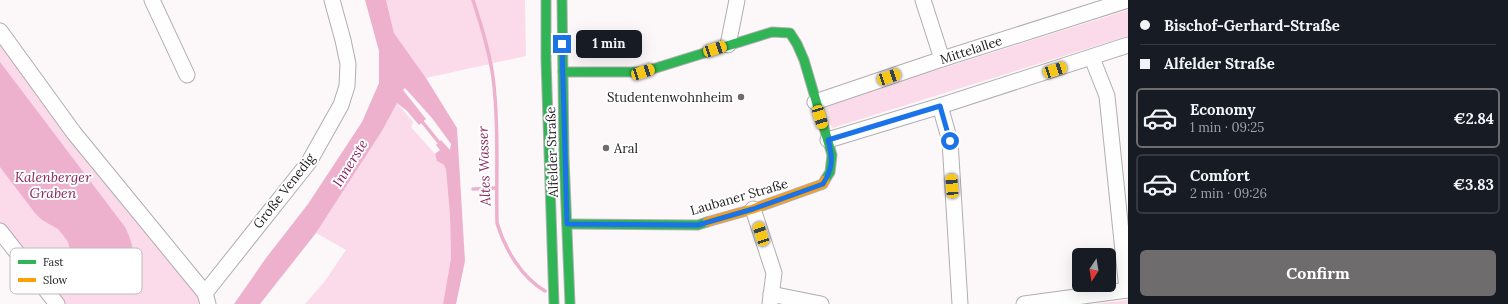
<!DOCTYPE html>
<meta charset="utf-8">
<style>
body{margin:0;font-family:Lora,serif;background:#20242c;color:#f1f3f6;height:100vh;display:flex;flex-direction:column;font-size:15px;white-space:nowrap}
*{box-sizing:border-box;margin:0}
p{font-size:13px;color:#9ea1a6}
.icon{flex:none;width:22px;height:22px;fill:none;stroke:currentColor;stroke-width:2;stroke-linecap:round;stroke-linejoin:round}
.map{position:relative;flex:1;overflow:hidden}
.panel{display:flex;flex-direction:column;background:#171b24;width:380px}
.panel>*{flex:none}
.guide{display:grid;align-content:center;height:88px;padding:0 12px;background:#171b24}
.needle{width:26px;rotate:192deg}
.tools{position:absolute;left:1072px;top:248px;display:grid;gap:8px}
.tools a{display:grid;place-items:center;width:44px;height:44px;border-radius:6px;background:#171b24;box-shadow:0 4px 16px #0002;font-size:20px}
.end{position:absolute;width:18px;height:18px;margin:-9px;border:5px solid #1a73e8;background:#fff;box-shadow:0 0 0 2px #fff}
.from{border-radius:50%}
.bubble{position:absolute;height:28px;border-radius:6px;background:#171b24;box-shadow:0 4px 16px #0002;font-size:13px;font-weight:800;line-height:28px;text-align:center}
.car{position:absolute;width:12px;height:24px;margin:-12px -6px;border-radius:5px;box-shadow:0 0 3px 1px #0007;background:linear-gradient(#f5c518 24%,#345 0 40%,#f5c518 0 76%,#345 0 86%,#f5c518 0)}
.guide b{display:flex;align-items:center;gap:14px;height:38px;font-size:15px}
.guide b+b{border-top:1px solid #363941}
.guide i{width:10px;height:10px;background:#f1f3f6}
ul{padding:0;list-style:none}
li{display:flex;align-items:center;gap:12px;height:60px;margin:0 8px 6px;padding:0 4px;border:2px solid #363941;border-radius:6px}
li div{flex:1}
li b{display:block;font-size:15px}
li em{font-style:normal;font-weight:800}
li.on{border-color:#6f6c6e}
li>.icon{width:36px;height:36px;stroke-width:1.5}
.cta{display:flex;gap:8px;margin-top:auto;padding:8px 12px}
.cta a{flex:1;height:46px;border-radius:6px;background:#6f6c6e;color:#fff;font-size:16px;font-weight:800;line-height:46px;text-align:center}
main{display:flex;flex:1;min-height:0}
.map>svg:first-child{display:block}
.green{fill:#fbdaea}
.water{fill:#edb1ce}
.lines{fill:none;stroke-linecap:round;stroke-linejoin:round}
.stream{stroke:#edb1ce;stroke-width:3.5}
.street-casing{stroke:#b0aeaf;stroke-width:17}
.fast-casing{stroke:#b0aeaf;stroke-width:11}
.slow-casing{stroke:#b0aeaf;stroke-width:11}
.street{stroke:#fffefe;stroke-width:15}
.fast{stroke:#30b455;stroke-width:9}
.slow{stroke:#ff9f0a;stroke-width:9}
.route{stroke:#1a73e8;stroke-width:5}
.poi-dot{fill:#6f6c6e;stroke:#fff;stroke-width:1.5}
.labels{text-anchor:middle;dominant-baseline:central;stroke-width:4;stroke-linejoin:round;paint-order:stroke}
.street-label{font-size:13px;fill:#232122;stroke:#fff}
.poi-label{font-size:13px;fill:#232122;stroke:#fff;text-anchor:end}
.water-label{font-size:14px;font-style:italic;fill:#8a275f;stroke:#fff}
.key{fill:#fff;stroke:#bdbcbd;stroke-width:1}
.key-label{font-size:11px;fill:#232122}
</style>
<main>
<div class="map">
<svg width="1128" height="304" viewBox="0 0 1128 304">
<rect width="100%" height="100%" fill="#fcf8fa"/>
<!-- green -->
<g class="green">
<path d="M386 0H525L526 56 426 78 394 33Z"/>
<path d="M1128 10V36L832 128 825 105Z"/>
<path d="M0 35 205 304H63L0 224Z"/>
<path d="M397 103 413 122 411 127 435 154 437 161 444 165 446 170 450 216 451 258 443 304H305L325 281 346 250 316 233 382 131Z"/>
<path d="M1128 300V304H1096Z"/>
</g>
<!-- water -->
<g class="water">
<path d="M365 0H386L394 33 426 78 457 128 465 261 456 304H443L451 258 450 216 446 170 444 165 437 161 435 154 440 150 436 145 441 140 450 150 451 144 432 118 405 88 403 90 426 119 419 125 407 111 397 103 382 131 316 233 260 304H234L266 258 308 204 362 122 379 83V51Z"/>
<path d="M0 62 125 227C135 247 141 274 121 289L102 286 94 280 71 254 68 242 63 235 58 229 42 220 35 213 0 167Z"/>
</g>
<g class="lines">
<!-- stream -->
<g class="stream">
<path d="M473 0C481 25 489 50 493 77 499 125 496 174 497 223 505 249 521 277 545 291"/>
<path d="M420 119 441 145"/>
<path d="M473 189 496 188"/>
</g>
<!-- street casing -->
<g class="street-casing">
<g id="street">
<path d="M152 0 187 75"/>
<path d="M923 0 942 59"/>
<path d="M0 31 74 133 205 293 208 304"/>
<path d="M728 45 737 0"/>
<path d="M1092 58 1107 96 1127 290"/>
<path d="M815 102 942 59 1128 0"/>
<path d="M940 106 950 141 960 304"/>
<path d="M828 140 940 106 1128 45"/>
<path d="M753 209 774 273 770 304"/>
<path d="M0 231 57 304"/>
<path d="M205 293 309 162 341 105 347 86 348 64 343 40 332 0"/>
<path d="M771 294 821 304"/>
<path d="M1024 304 1128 290"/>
</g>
</g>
<!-- fast casing -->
<g class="fast-casing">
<g id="fast">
<path d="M546 0V60L554 304"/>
<path d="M562 0 564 157 570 304"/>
<path d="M563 72H643L772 32 790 33 797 44 804 60 832 155 830 172 825 180"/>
<path d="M567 224 698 225 707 222"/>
</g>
</g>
<!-- slow casing -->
<g class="slow-casing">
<path id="slow" d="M707 222 753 209 823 184 825 180"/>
</g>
<!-- street -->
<use href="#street" class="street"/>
<!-- fast -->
<use href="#fast" class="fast"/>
<!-- slow -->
<use href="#slow" class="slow"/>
</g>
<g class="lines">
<!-- route -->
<path class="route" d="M562 44 567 224 698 225 753 209 823 184C833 168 833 159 828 140L940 106 950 141"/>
</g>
<!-- markers -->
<g class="poi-dot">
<circle cx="741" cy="97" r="4"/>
<circle cx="606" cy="148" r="4"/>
</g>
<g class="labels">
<!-- street labels -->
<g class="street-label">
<text transform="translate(971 50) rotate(-18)">Mittelallee</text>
<text transform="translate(552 152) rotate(-92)">Alfelder Straße</text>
<text transform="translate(284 191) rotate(-52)">Große Venedig</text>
<text transform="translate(739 197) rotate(-16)">Laubaner Straße</text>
</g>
<!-- poi labels -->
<g class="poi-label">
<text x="733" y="97">Studentenwohnheim</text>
<text x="614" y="148" text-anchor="start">Aral</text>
</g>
<!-- water labels -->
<g class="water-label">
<text transform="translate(350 163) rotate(-58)">Innerste</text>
<text transform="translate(484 166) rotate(-92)">Altes Wasser</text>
<text x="53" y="177">Kalenberger<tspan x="53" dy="16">Graben</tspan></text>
</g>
</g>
<!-- legend -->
<rect x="10" y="248" width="132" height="46" rx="6" class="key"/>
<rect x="18" y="260" width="18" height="4" fill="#30b455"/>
<rect x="18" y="278" width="18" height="4" fill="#ff9f0a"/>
<g class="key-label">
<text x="43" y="266">Fast</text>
<text x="43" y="284">Slow</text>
</g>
</svg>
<div class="tools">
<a><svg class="needle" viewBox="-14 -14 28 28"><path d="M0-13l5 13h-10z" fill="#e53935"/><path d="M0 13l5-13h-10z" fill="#9ea1a6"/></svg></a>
</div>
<i class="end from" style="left:950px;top:141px"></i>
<i class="end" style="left:562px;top:44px"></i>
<div class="bubble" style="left:576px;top:30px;width:66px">1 min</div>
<i class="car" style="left:715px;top:49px;rotate:72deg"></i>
<i class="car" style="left:1055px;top:70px;rotate:72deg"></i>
<i class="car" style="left:643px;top:72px;rotate:72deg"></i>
<i class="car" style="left:889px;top:77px;rotate:71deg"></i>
<i class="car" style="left:820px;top:117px;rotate:163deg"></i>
<i class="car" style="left:952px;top:186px;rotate:356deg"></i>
<i class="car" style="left:761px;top:234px;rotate:342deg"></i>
</div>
<section class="panel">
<div class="guide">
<b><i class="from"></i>Bischof-Gerhard-Straße</b>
<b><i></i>Alfelder Straße</b>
</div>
<ul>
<li class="on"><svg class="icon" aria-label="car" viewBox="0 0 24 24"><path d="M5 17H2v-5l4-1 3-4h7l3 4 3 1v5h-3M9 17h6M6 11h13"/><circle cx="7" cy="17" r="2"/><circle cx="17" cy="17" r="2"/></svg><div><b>Economy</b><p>1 min · 09:25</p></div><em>€2.84</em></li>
<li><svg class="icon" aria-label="car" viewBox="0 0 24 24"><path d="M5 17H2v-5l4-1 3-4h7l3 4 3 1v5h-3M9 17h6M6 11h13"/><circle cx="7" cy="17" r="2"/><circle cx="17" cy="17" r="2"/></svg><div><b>Comfort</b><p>2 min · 09:26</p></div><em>€3.83</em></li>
</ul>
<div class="cta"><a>Confirm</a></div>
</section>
</main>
